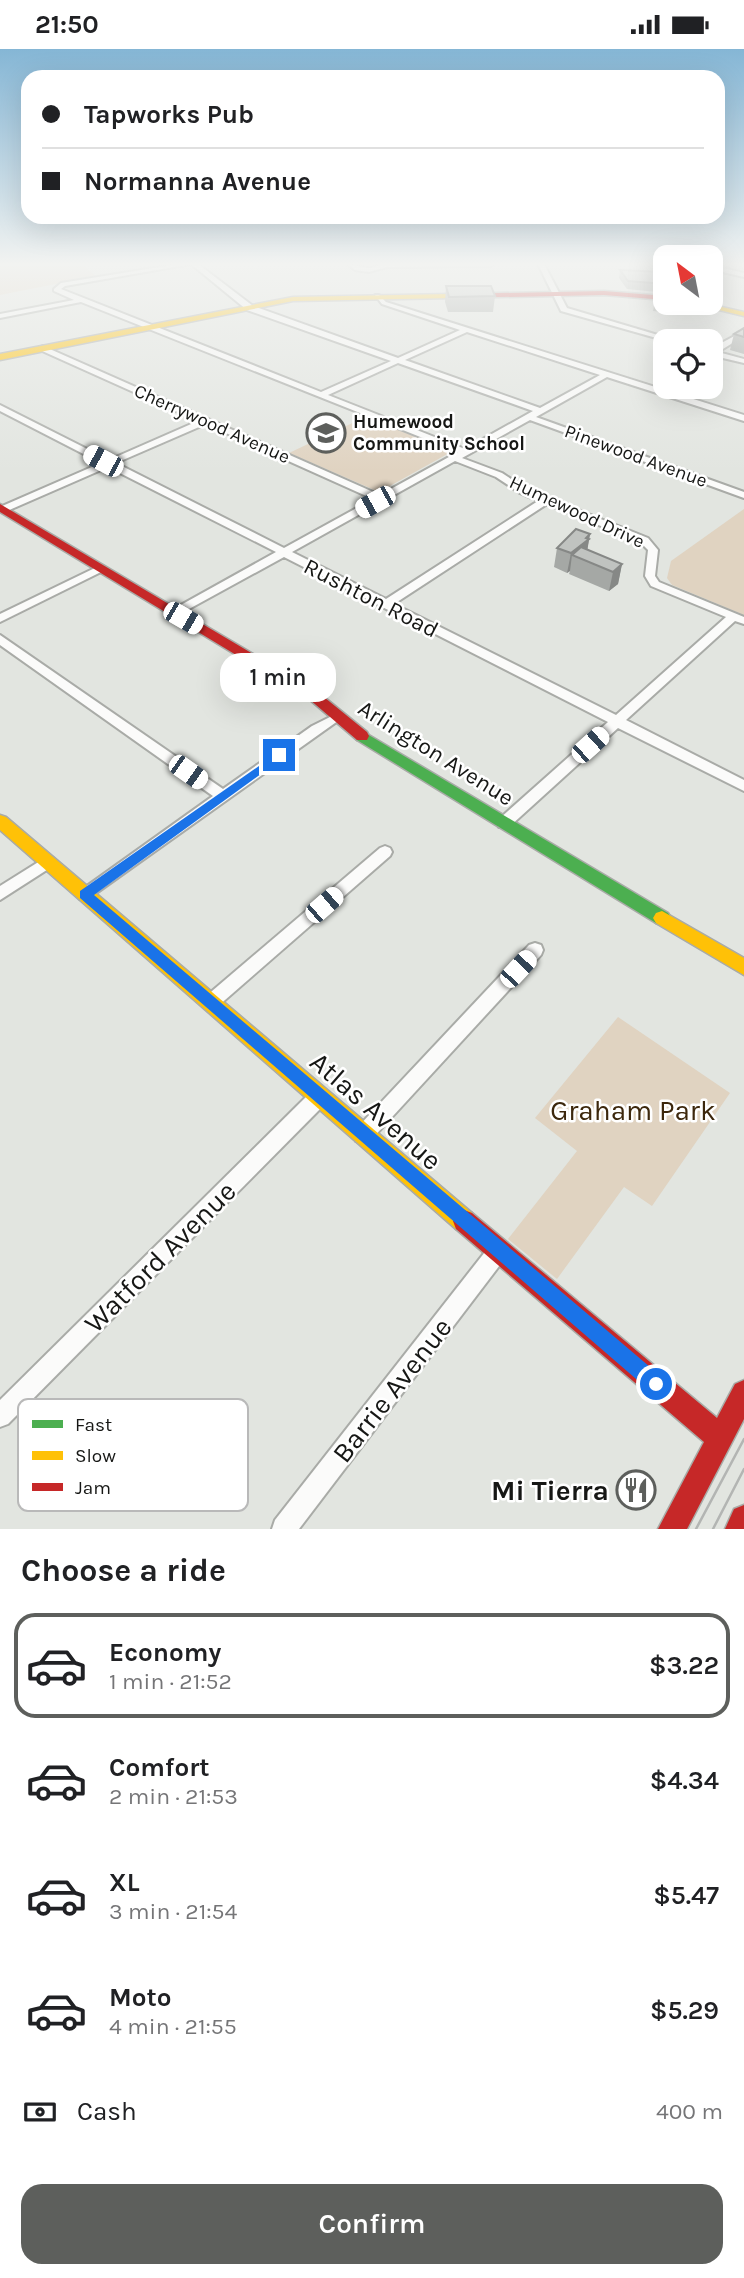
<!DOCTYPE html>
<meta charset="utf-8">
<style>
body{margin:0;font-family:Karla,sans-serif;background:#f6f6f6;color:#202124;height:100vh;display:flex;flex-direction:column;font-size:26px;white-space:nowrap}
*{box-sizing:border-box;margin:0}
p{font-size:23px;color:#757577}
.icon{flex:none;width:38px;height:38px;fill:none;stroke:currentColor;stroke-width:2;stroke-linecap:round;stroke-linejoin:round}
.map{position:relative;height:1480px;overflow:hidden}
.sheet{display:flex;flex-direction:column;background:#fff;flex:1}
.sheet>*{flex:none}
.top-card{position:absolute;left:21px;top:21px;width:704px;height:154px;border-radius:21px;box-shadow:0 7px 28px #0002;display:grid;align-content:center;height:154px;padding:0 21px;background:#fff}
.needle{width:46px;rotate:328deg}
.fabs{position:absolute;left:653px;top:196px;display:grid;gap:14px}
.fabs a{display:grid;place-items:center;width:70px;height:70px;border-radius:14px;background:#fff;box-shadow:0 7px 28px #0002;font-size:35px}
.end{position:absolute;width:32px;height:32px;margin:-16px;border:9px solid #1a73e8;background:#fff;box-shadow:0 0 0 4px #fff}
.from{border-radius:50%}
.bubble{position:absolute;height:49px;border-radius:21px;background:#fff;box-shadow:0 7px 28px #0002;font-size:23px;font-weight:600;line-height:49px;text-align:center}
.car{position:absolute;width:21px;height:42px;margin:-21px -10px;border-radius:9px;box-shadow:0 0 5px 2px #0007;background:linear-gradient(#fff 24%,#345 0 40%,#fff 0 76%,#345 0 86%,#fff 0)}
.top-card b{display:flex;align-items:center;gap:24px;height:66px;font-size:26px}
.top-card b+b{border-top:2px solid #e0e0e0}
.top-card i{width:18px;height:18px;background:#202124}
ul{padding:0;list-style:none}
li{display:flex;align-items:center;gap:21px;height:105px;margin:0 14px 10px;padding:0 7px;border:4px solid transparent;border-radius:21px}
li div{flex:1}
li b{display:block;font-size:26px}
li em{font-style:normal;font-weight:600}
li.on{border-color:#5d5f5c}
li>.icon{width:63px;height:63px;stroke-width:1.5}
h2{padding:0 21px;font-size:32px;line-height:84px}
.pay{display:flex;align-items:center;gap:18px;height:77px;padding:0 21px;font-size:26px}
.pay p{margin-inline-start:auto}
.cta{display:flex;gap:14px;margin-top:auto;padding:14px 21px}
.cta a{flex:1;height:80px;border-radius:21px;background:#5d5f5c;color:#fff;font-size:28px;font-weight:600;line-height:80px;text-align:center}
.status{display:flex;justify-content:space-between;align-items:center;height:49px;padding:0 35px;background:#fff;direction:ltr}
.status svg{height:19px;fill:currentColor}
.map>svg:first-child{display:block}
.green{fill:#e0d3c1}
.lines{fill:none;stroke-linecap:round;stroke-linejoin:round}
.street-casing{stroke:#a9aba7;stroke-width:4}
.fast-casing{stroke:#a9aba7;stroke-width:3}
.slow-casing{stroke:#a9aba7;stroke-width:3}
.jam-casing{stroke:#a9aba7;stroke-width:3}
.street{fill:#fbfbfa;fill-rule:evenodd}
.fast{fill:#4caf50;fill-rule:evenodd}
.slow{fill:#ffc107;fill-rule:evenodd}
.jam{fill:#c62828;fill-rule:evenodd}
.tram{stroke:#b3b5b3;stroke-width:2.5}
.wall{fill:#a5a8a5}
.shaded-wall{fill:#868886}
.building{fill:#c0c3c0;stroke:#868886;stroke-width:2}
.route{fill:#1a73e8}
.labels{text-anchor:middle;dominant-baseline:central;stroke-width:5;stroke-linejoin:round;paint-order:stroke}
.far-poi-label{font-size:19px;font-weight:bold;fill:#161715;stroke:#fff;text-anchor:start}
.far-street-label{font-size:19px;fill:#161715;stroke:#fff}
.street-label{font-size:23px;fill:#161715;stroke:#fff}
.near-park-label{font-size:28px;fill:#3c270c;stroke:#fff}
.near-street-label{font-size:28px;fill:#161715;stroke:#fff}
.near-poi-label{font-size:28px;font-weight:bold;fill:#161715;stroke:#fff;text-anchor:end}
.key{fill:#fff;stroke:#b9b9b9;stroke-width:2}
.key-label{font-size:19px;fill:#161715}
</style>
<div class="status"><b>21:50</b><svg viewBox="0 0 49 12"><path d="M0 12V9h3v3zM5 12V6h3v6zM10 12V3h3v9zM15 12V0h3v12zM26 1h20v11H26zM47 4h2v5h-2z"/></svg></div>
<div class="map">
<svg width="744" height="1480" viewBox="0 0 744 1480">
<rect width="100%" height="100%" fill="#e2e5e0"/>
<!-- green -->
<g class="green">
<path d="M0 215H81L96 227 0 246Z"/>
<path d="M365 368 447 400 451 403 379 443 289 404Z"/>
<path d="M744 460V566L672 536 667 529 671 512Z"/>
<path d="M618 968 730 1044 652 1157 624 1138 557 1230 508 1190 577 1102 535 1069Z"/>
</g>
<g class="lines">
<!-- street casing -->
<g class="street-casing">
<g id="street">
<path d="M178 215H198L253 257 398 309 460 281 382 255 375 246H379L386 253 744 366V372L607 328 536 368 744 443V449L530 371 462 409 502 424 526 440 648 489 658 501 655 527 659 533 744 568V575L735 572 626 671 744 731V742L618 679 509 778H499L497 774 499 770 608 673 284 508 178 566H170V562L276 503 108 418 7 462H0V458L101 414 0 362V356L109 411 198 372 40 301 39 299 43 297 380 446 458 403 81 253 0 269V265L74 251 54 242V240L61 234ZM191 215 247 261 391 312 321 343 61 240 65 237ZM467 283 600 326 540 359 405 311ZM398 314 533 362 465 400 328 346ZM206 375 373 450 284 499 116 414ZM455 412 496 428 520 444 538 452 386 550 292 503ZM547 455 640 493 648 501 645 527 651 537 726 568 616 666 394 555Z"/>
<path d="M347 215 369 219 385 215H493L490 217 387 218 369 223 355 221Z"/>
<path d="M538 215H544L567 259 678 292H667L561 262Z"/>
<path d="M710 216 744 224V228L710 220Z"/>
<path d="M744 282V287L718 303 744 310V314L710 306V300Z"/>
<path d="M99 517 104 520 103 522 0 573V565Z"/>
<path d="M0 586 223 740 312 677 336 665 342 669 85 852 80 850 77 846 80 842 213 747 0 596Z"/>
<path d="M385 797 390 799 392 803 390 807 217 958 211 960 205 958 202 953 205 948 380 799Z"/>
<path d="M48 807 53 809 56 813 53 817 0 851V837Z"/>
<path d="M535 894 541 896 543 901 541 906 370 1092 363 1095 356 1092 354 1086 356 1080 529 896Z"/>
<path d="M319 1039 326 1042 328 1048 326 1054 8 1375 0 1378V1351L312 1042Z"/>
<path d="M499 1191 506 1194 509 1201 506 1208 299 1480H272L275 1471 492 1194Z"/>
</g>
</g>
<!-- fast casing -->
<g class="fast-casing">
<path id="fast" d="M362 682 668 864 671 869 668 874 662 876 656 874 357 691 355 687 357 683Z"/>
</g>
<!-- slow casing -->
<g class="slow-casing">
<g id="slow">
<path d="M451 245 454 249 293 252 0 311V305L293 248Z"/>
<path d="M690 254H704L744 263V267Z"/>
<path d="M0 766 6 768 472 1164 475 1172 472 1180 464 1183 456 1180 0 781Z"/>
<path d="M662 862 744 909V926L656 874 653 869 656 864Z"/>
</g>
</g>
<!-- jam casing -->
<g class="jam-casing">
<g id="jam">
<path d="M604 242 665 247V251L604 246 451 249 447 247 451 245Z"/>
<path d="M0 455 319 644 367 683 369 687 367 691H357L309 650 0 463Z"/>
<path d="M464 1161 472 1164 717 1369 735 1335 744 1331V1370L687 1480H658L704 1393 456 1180 453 1172 456 1164Z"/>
<path d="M744 1456V1480H725L734 1460Z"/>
</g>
</g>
<!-- street -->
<use href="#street" class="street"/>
<!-- fast -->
<use href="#fast" class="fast"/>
<!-- slow -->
<use href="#slow" class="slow"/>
<!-- jam -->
<use href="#jam" class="jam"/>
<!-- tram -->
<g class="tram">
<path d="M696 1480 744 1390"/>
<path d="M713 1480 744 1420"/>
</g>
</g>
<!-- wall -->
<g class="wall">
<path d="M620 221 665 228V254H671L669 264 653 262 656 246 658 243 627 240 619 229Z"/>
<path d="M446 237 495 247 493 263H448L445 253Z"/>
<path d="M744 279V305L730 301 734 285Z"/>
<path d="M590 485 587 501 622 515 618 535 609 542 569 525 570 522 567 524 554 518 557 499Z"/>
</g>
<!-- shaded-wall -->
<g class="shaded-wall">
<path d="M590 485 586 509 572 506 570 522 567 524 571 504Z"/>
<path d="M622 515 618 535 609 542 613 523Z"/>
</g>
<!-- building -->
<g class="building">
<path d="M620 221 664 223 665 235 628 232Z"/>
<path d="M446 237H491L495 247 449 248Z"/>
<path d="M665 238V248L656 246 661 239Z"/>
<path d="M744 279V288L734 285Z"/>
<path d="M576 480 590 485 586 489 589 490 571 504 557 499Z"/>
<path d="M581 498 622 515 613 523 572 506Z"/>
</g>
<!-- sky -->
<linearGradient id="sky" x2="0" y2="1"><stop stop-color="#85b6d5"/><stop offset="0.51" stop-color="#f2f3f1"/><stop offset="1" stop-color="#f2f3f1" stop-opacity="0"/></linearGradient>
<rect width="744" height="422" fill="url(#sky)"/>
<!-- route -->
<path class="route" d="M279 703 285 706 283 709 94 846 663 1329 665 1335 663 1342 656 1345 650 1342 80 849V842Z"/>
<!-- icons -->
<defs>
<g id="school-ring" transform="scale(2.0125)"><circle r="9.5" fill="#fff" stroke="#5d5f5c" stroke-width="1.5"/><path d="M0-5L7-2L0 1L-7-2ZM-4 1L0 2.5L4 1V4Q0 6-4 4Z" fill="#5d5f5c"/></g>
<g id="restaurant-ring" transform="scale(2.0125)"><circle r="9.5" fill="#fff" stroke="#5d5f5c" stroke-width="1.5"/><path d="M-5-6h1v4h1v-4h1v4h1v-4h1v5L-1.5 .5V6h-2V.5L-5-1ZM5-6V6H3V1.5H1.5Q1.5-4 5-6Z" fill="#5d5f5c"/></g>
</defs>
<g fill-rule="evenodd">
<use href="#school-ring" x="326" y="384"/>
<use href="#restaurant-ring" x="636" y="1441"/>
</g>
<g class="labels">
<!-- far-poi labels -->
<g class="far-poi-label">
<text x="353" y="373">Humewood<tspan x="353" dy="22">Community School</tspan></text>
</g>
<!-- far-street labels -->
<g class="far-street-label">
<text transform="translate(212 375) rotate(24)">Cherrywood Avenue</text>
<text transform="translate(636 407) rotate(20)">Pinewood Avenue</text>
<text transform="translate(577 463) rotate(25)">Humewood Drive</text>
</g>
<!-- street labels -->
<g class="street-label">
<text transform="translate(371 549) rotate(27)">Rushton Road</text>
<text transform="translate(436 704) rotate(32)">Arlington Avenue</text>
</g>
<!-- near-park labels -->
<g class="near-park-label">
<text x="633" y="1061">Graham Park</text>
</g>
<!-- near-street labels -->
<g class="near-street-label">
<text transform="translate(376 1062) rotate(41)">Atlas Avenue</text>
<text transform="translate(160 1208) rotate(-45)">Watford Avenue</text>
<text transform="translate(392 1341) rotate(-52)">Barrie Avenue</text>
</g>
<!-- near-poi labels -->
<g class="near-poi-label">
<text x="609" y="1441">Mi Tierra</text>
</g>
</g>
<!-- legend -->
<rect x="18" y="1350" width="230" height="112" rx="10" class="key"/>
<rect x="32" y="1371" width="31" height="8" fill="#4caf50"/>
<rect x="32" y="1402" width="31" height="9" fill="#ffc107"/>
<rect x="32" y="1434" width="31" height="8" fill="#c62828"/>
<g class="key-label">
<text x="75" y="1382">Fast</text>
<text x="75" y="1413">Slow</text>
<text x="75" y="1445">Jam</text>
</g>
</svg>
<div class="fabs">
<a><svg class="needle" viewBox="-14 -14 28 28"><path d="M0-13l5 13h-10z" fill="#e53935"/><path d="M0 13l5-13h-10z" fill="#757577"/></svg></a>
<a><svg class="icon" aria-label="locate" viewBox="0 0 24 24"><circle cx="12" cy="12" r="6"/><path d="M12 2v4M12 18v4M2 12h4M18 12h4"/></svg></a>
</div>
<i class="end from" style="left:656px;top:1335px"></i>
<i class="end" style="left:279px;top:706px"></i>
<div class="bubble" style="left:220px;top:604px;width:116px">1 min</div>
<i class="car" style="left:103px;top:412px;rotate:298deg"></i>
<i class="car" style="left:375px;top:453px;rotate:241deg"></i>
<i class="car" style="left:183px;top:569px;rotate:120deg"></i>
<i class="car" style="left:590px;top:696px;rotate:48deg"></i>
<i class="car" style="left:188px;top:723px;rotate:125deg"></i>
<i class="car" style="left:324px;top:856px;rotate:49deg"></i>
<i class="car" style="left:518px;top:920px;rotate:43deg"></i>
<div class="top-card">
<b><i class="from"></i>Tapworks Pub</b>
<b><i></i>Normanna Avenue</b>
</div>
</div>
<section class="sheet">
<h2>Choose a ride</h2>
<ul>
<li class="on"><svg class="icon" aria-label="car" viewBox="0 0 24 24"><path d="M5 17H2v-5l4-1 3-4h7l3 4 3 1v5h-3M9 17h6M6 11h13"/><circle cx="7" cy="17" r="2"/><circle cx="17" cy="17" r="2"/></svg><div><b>Economy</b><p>1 min · 21:52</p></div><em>$3.22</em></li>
<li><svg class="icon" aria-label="car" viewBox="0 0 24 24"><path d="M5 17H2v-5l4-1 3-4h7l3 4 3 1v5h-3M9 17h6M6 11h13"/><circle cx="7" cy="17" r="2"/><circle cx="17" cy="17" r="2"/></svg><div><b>Comfort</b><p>2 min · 21:53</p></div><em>$4.34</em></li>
<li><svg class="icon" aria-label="car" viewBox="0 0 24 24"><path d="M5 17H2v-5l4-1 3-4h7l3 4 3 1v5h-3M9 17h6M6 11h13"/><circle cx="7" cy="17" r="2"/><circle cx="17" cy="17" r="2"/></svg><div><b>XL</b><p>3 min · 21:54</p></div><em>$5.47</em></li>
<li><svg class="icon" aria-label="car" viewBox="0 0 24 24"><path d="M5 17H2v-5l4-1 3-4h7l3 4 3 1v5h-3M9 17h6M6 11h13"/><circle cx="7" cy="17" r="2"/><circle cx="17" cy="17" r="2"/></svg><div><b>Moto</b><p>4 min · 21:55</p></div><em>$5.29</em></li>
</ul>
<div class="pay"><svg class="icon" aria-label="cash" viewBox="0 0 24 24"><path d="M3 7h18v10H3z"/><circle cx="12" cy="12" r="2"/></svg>Cash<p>400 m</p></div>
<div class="cta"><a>Confirm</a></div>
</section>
